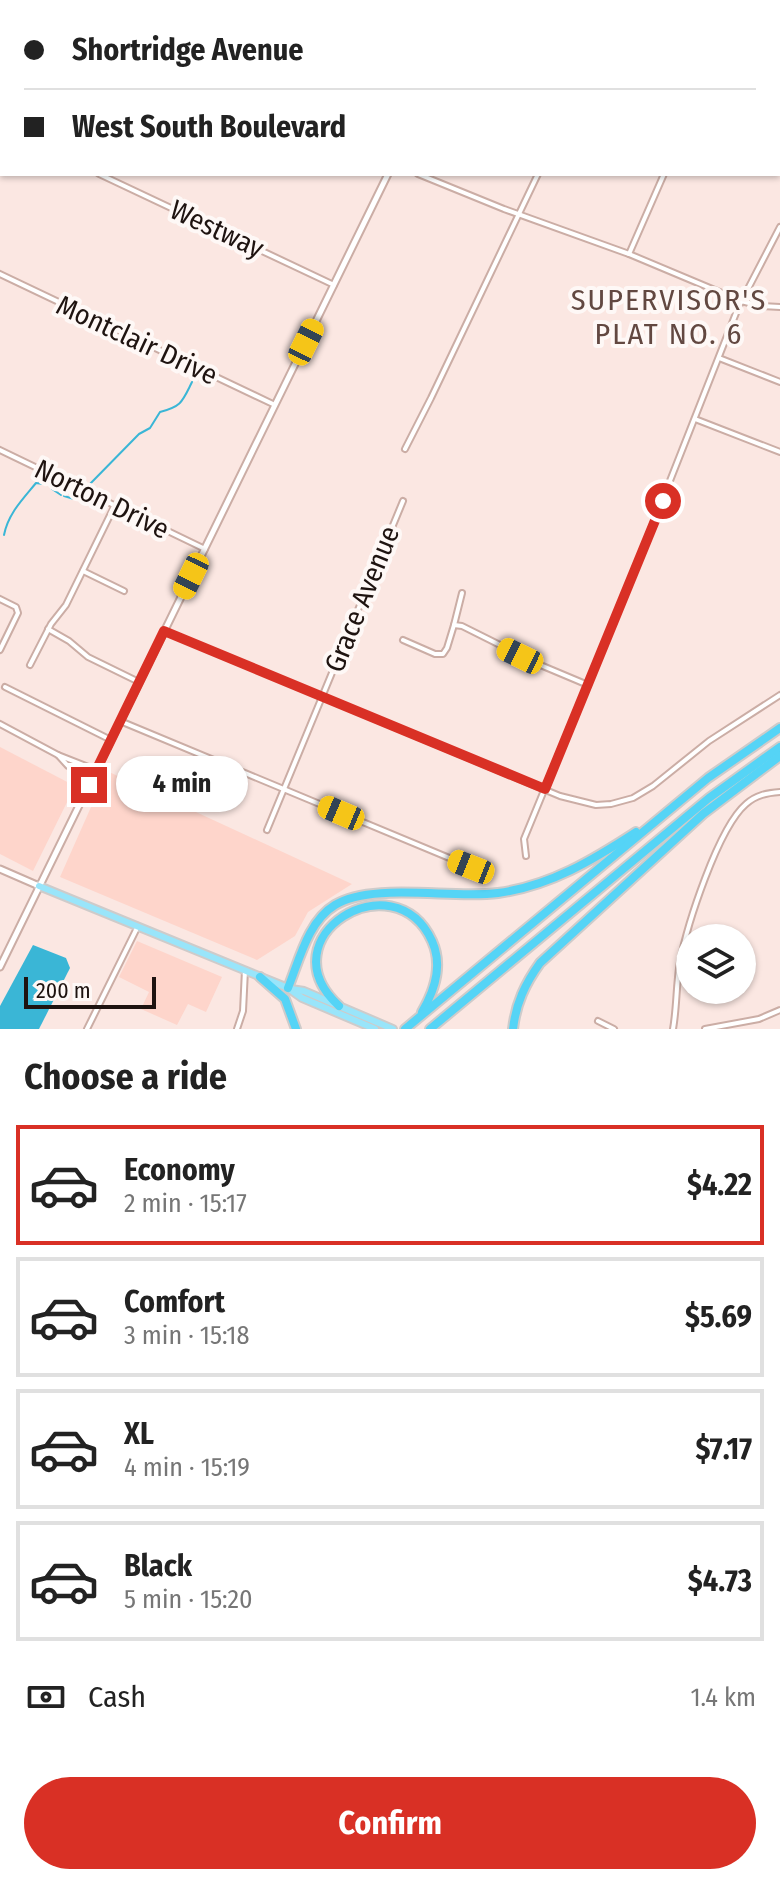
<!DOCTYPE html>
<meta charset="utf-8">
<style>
body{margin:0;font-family:"Fira Sans Condensed",sans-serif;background:#f2f2f2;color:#222;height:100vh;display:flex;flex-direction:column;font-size:30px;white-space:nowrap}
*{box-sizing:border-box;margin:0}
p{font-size:26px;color:#767676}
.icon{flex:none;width:44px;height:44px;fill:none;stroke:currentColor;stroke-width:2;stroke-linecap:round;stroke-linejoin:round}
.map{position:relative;height:1029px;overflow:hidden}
.sheet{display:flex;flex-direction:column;background:#fff;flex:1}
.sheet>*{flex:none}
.hud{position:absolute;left:0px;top:0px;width:780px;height:176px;box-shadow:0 2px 6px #0004;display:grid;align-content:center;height:176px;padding:0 24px;background:#fff}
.buttons{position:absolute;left:676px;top:924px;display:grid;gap:16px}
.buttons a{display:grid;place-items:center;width:80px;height:80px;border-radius:50%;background:#fff;box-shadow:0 2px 6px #0004;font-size:40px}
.scale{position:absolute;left:24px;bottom:20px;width:132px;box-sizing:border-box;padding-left:8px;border:4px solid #1e1310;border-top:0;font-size:22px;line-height:28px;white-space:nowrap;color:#1e1310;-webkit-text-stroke:6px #fef8f6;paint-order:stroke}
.end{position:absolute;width:36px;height:36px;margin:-18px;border:10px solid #d93025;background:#fff;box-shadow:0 0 0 4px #fff}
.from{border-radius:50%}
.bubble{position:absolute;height:56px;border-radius:28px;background:#fff;box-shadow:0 2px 6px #0004;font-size:26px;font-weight:700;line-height:56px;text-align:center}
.car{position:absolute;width:24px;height:48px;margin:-24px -12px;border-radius:10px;box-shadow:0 0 6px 2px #0007;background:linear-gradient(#f5c518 24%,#345 0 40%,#f5c518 0 76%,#345 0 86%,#f5c518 0)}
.hud b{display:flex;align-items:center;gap:28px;height:76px;font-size:30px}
.hud b+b{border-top:2px solid #e0e0e0}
.hud i{width:20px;height:20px;background:#222}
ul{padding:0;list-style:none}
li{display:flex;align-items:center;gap:24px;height:120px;margin:0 16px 12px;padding:0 8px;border:4px solid #e0e0e0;border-radius:0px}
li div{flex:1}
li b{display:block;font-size:30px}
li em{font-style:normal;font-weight:700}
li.on{border-color:#d93025}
li>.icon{width:72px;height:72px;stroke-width:1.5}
h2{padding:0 24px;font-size:36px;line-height:96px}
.pay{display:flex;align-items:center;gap:20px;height:88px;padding:0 24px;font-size:30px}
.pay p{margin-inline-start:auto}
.button{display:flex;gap:16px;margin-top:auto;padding:16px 24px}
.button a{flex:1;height:92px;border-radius:48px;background:#d93025;color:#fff;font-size:32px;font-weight:700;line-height:92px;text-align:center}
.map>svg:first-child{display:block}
.built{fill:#fed5cb}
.water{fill:#3ab6d6}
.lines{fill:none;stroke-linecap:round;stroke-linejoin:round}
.stream{stroke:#3ab6d6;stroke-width:2}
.street-casing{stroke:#cbada5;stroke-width:8}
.secondary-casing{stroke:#cbada5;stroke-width:9}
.primary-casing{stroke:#cecbca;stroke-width:10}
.highway-casing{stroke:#cecbca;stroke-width:12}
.street{stroke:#fff;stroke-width:4}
.secondary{stroke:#fff;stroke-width:5}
.primary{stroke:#99e5fa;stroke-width:6}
.highway{stroke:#55d4f6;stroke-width:8}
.route{stroke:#d93025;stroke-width:10}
.labels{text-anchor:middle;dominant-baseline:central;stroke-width:8;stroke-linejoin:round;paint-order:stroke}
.street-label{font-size:28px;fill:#1e1310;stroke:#fef8f6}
.neighbourhood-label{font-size:30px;letter-spacing:2px;fill:#624841;stroke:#fef8f6}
</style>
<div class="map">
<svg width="780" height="1029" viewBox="0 0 780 1029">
<rect width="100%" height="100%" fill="#fbe7e2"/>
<!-- built -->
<g class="built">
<path d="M0 747 75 786 33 871 0 854Z"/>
<path d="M107 771 352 884 308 912 295 936 257 960 60 877Z"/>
<path d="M137 941 222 977 206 1012 188 1004 177 1025 141 1009 149 992 119 977Z"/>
</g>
<!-- water -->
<path class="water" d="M33 945 66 958 70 968 39 1029H0V1006Z"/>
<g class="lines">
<!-- stream -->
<g class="stream">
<path d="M86 488 139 434 150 428 160 412C182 406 182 402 192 382"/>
<path d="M52 489 61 495"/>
<path d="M64 496 74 499 81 493"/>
<path d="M4 535C8 514 22 500 36 483L43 484"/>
</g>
<!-- street casing -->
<g class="street-casing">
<g id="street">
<path d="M37 0 41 2"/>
<path d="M364 0 368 2"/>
<path d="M49 2V0"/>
<path d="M621 2 622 0"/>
<path d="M0 127 2 123"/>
<path d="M99 174 334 285"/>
<path d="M418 174 504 209 629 254 741 301 761 306 780 307"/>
<path d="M629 254 664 174"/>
<path d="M0 274 275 405"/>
<path d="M719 358 780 382"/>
<path d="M695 419 780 452"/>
<path d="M405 449 431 398 538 174"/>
<path d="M0 450 205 549"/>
<path d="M83 571 124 591"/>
<path d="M0 599 16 607 18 613 0 650"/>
<path d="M454 625 462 593"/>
<path d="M48 629 69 641 88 657 139 682"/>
<path d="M164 631 560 796 596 805 611 804 633 798 653 786 709 741 780 695"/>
<path d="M403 640 435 654H443L447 648 454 625 462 626 538 664 588 685"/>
<path d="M30 665 51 624 66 605 115 505"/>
<path d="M5 687 111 740"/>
<path d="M120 721 471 867"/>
<path d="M0 724 58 755"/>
<path d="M92 778 68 766 58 755 96 770"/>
<path d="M267 830 403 501"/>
<path d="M526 856 524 839 638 562 738 308 780 227"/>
<path d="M598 1021 614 1029"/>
<path d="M87 1029 138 926"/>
<path d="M237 1029 243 1011 245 970"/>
<path d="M673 1029C677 1007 676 984 680 962 687 925 718 828 746 804 756 795 767 793 780 792"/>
<path d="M705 1029 759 1019 780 1010"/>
</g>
</g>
<!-- secondary casing -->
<g class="secondary-casing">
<g id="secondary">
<path d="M728 0 734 2"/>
<path d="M474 2 475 0"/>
<path d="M778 17H780"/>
<path d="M0 869 39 886"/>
<path d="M0 967 388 174"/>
</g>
</g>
<!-- primary casing -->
<g class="primary-casing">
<g id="primary">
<path d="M39 886 288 988 302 998 375 1029"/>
<path d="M291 989 304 991 393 1029"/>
</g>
</g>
<!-- highway casing -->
<g class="highway-casing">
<g id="highway">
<path d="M260 977 285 999 296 1029"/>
<path d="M288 988C299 961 308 921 335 905 372 882 452 899 498 893 550 886 593 860 636 832"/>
<path d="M339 1006C264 937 394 858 432 941 443 965 435 990 422 1012"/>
<path d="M405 1029 708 778 780 728"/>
<path d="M430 1029 709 798 780 747"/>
<path d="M513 1029C516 1003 525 984 540 963L703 814 780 756"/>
</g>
</g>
<!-- street -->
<use href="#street" class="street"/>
<!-- secondary -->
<use href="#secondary" class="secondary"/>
<!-- primary -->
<use href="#primary" class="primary"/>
<!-- highway -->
<use href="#highway" class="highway"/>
</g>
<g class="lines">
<!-- route -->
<path class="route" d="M89 785 164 631 545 789 663 501"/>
</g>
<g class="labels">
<!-- street labels -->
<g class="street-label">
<text transform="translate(217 229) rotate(25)">Westway</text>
<text transform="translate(137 340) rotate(25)">Montclair Drive</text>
<text transform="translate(102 499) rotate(26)">Norton Drive</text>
<text transform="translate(362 599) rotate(-68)">Grace Avenue</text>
</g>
<!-- neighbourhood labels -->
<g class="neighbourhood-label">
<text x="669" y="300">SUPERVISOR'S<tspan x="669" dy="34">PLAT NO. 6</tspan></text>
</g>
</g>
</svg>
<div class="buttons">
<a><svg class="icon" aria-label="layers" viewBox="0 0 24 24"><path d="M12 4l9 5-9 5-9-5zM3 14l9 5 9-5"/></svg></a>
</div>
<div class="scale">200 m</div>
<i class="end from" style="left:663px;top:501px"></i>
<i class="end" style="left:89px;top:785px"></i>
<div class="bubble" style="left:116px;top:756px;width:132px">4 min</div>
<i class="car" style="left:306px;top:342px;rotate:26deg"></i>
<i class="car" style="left:191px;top:576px;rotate:206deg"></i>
<i class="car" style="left:520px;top:656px;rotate:296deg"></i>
<i class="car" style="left:341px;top:813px;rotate:293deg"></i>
<i class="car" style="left:471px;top:867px;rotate:292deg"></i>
<div class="hud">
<b><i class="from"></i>Shortridge Avenue</b>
<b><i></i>West South Boulevard</b>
</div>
</div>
<section class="sheet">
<h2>Choose a ride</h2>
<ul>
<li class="on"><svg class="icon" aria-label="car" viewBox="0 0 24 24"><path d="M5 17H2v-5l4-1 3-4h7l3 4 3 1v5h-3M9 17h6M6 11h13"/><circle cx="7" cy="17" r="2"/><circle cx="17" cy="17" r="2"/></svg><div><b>Economy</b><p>2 min · 15:17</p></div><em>$4.22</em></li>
<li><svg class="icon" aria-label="car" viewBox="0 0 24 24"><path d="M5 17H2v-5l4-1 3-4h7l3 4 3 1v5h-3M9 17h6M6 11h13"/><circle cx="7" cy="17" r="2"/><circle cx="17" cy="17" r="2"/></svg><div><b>Comfort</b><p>3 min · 15:18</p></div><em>$5.69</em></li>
<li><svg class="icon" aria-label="car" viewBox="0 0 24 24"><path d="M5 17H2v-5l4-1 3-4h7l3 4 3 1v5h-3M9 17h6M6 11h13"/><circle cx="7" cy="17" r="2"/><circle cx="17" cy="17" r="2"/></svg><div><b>XL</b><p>4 min · 15:19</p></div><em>$7.17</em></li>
<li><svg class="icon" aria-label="car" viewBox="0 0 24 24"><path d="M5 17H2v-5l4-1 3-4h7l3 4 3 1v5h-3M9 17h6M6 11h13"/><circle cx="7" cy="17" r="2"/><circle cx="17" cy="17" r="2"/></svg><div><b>Black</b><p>5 min · 15:20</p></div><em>$4.73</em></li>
</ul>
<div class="pay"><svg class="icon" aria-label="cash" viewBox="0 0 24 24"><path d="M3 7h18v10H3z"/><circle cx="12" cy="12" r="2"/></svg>Cash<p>1.4 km</p></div>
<div class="button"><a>Confirm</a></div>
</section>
